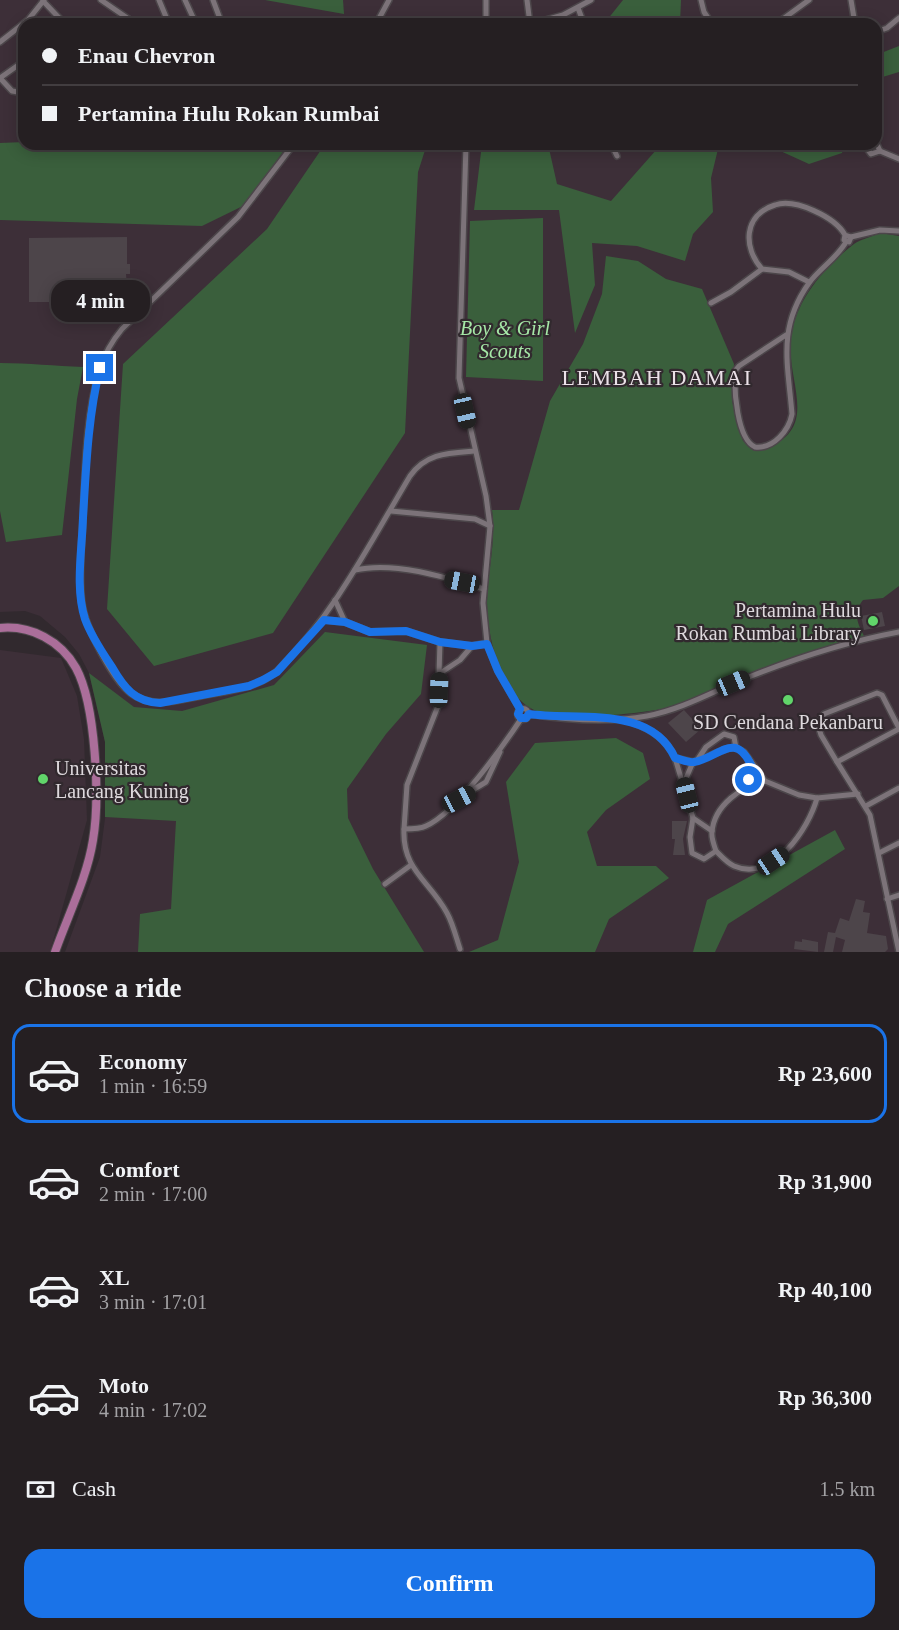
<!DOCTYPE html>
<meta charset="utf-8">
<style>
body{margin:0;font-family:"Times New Roman",serif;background:#2d272a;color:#f1f3f6;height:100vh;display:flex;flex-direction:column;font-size:22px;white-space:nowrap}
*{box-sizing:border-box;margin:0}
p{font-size:20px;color:#a3a2a5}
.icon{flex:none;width:33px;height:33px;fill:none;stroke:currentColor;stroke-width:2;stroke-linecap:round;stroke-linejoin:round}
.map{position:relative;height:952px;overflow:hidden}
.side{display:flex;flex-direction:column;background:#251f22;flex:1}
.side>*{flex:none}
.guide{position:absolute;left:18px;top:18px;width:864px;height:132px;border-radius:18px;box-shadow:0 3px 15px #0003,0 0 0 2px #423d40;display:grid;align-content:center;height:132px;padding:0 24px;background:#251f22}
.end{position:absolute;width:27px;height:27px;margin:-14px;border:8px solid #1a73e8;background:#fff;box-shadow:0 0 0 3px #fff}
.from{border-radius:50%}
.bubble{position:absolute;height:42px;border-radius:18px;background:#251f22;box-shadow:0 3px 15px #0003,0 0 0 2px #423d40;font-size:20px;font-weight:600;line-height:42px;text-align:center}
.car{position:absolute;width:18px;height:36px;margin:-18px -9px;border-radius:8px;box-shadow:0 0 4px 2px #0007;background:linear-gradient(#222 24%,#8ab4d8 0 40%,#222 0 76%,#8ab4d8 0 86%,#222 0)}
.guide b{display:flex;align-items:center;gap:21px;height:57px;font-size:22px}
.guide b+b{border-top:2px solid #423d40}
.guide i{width:15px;height:15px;background:#f1f3f6}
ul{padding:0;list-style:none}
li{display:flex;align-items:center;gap:18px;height:99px;margin:0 12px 9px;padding:0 12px;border:3px solid transparent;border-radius:18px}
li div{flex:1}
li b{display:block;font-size:22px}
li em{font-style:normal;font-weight:600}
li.selected{border-color:#1a73e8}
li>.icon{width:54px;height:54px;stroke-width:1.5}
h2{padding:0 24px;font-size:27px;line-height:72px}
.pay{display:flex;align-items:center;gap:15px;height:66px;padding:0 24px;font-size:22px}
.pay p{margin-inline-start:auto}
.button{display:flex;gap:12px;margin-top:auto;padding:12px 24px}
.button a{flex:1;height:69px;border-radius:18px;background:#1a73e8;color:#fff;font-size:24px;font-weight:600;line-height:69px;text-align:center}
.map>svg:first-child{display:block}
.built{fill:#3d2f38;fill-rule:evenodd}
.green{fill:#3a5f3c}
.building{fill:#4d454a}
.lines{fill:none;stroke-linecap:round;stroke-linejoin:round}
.street-casing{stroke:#4c464a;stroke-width:8}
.primary-casing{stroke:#4c464a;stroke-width:10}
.street{stroke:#7c7379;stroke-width:5}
.primary{stroke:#ab6e9a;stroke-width:8}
.route{stroke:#1a73e8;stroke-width:8}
.poi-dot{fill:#61d56a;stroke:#31292e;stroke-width:2}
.labels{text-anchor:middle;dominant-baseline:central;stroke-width:4.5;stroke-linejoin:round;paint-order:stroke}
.park-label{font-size:20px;font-style:italic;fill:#a6e8a7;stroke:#31292e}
.poi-label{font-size:20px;fill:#ded9dd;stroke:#31292e;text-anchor:end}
.quarter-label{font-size:22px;letter-spacing:1.5px;fill:#ebe1e8;stroke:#31292e}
</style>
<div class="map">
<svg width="899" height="952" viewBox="0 0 899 952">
<rect width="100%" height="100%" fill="#31292e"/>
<!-- built -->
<g class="built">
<path d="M0 0H899V952H65L100 857 106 811 105 742 89 673 79 654 65 637 40 616 25 611 0 612ZM24 24H876V144H24Z"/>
<path d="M0 650 61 658 77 696 84 739 87 820 50 952H0Z"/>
</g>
<!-- green -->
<g class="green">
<path d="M265 0H343L344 14Z"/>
<path d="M623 0H681L680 24H608L607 20Z"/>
<path d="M899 46V72L876 79V55Z"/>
<path d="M24 142V144H288L249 203 202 226 0 220V143Z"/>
<path d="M325 144H427L418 172 405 433 273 633 154 666 107 609 123 364 267 229Z"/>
<path d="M482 144H548L557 184 611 201 657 149 653 144H744L718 149 711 178 713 212 693 234 685 261 637 246 592 243 595 285 575 333 559 210H474Z"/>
<path d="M765 144H844L842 153 809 164Z"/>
<path d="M543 218V381L466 377 470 221Z"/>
<path d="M880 233 899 236V586L883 598 863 600C852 614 858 624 865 638L839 645 671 707C644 714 559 722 534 710 500 694 487 636 487 601 488 570 496 541 492 510H519L550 401 583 344 602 294 606 256 638 261 666 279 702 289 734 364 732 401 743 441 760 450C824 431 785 382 791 337 795 301 826 265 854 244 861 239 871 237 880 233Z"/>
<path d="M0 363C29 363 55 366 83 367L77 399 62 535 6 542 0 511Z"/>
<path d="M325 632 427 645 421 694 386 734 347 789 348 818 373 869 424 952H138L140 914 171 909 176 821 105 817V742L89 673 134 707 182 711 274 685Z"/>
<path d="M616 738 643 753 650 779 606 810 587 832 597 866H656L669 878 609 919 595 952H469L498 940 519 862 506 782 535 743Z"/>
<path d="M835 830 845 849 728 924 715 952H693L707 900Z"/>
</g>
<!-- building -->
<g class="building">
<path d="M127 237V264H130V274H126L128 302H29V238Z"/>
<path d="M882 612 885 626 864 630 861 616Z"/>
<path d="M684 710 701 729 686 742 668 723Z"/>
<path d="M672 821H687L683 839 685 855H673L675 839H672Z"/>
<path d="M856 899 865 901 863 912 870 913 867 933 886 936 888 949 885 952H842L845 940 836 937 833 952H824L828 932 835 933 840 918 849 921Z"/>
<path d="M802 939 818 942V952L794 949 795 941 802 942Z"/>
</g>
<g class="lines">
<!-- street casing -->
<g class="street-casing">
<g id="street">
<path d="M101 0 136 24"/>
<path d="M159 0 169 24"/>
<path d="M185 0 196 24"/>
<path d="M213 0 222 24"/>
<path d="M527 0 530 24"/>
<path d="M701 0 704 12 712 24"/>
<path d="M851 0 855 24"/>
<path d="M43 1 65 24"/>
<path d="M578 8 584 24"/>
<path d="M376 24 389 0"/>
<path d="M486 24V0"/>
<path d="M531 24 563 15 591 0"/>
<path d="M776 24 809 0"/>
<path d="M876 32 887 28 899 18"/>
<path d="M0 42 28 20 44 0"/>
<path d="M0 78 12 91 24 93"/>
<path d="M0 78 24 61"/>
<path d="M876 142 880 151"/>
<path d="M294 144 238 217 122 329C112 341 105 353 100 368 86 413 85 470 83 517 82 545 78 575 82 603 85 626 114 685 135 696 156 708 180 700 201 696 226 691 259 689 278 670 334 615 370 543 410 476 426 453 448 453 474 451"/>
<path d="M466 144 459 378 486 496 490 526 483 603 487 643 498 671 520 709"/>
<path d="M611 144 617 156"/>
<path d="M869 144 868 150 871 154 880 151"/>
<path d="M880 151 899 159"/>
<path d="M851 237 880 230 899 231"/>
<path d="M809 282 789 272 762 269C743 248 743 215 775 205 795 198 835 217 845 235L844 240 849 242 851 237 845 235"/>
<path d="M711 303 731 292 762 269"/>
<path d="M786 335 739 366 735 371C734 390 737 439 755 447 774 449 789 430 792 414 788 364 777 328 809 283 820 268 836 259 846 242"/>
<path d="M391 511 475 519 490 526"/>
<path d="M355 570C394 561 445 577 484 589"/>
<path d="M335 600 345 622"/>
<path d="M324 620 345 622 370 632 406 631 440 642 472 646 487 643"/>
<path d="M440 642 438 706 407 785 404 829C411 829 420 829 426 826 456 813 503 746 521 719"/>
<path d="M439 674 460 660 472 646"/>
<circle cx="523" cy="714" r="5.5"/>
<path d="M529 714C567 720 609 723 647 716 685 709 719 688 754 675 800 657 851 641 899 632"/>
<path d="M625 720C647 727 665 736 675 758L693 762 729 748H736L744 752 765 781 799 795 817 798 858 794"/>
<path d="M899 728 882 695 877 693 824 714 818 725 821 735 837 762 899 729"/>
<path d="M675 758 693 818 690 837 692 853 704 859 716 851"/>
<path d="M698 759 706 747 724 734 734 737 736 748"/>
<path d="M837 762 870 815 899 952"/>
<path d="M765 781C742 786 714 805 712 832 711 837 714 845 716 851 721 856 727 863 734 866 773 883 809 828 817 798"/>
<path d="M684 783 693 762"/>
<path d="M746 786 752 767"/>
<path d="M461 797 486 782 500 752"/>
<path d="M866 806 899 788"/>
<path d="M693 818 712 831"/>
<path d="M404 829C402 870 430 881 447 913 453 924 456 937 460 949"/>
<path d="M879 853 899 843"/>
<path d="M385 884 411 865"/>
<path d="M887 899 899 895"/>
</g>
</g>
<!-- primary casing -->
<g class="primary-casing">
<path id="primary" d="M0 628C31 625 61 641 76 668 96 705 100 799 93 840 87 878 68 915 55 952"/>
</g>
<!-- street -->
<use href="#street" class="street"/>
<!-- primary -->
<use href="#primary" class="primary"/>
</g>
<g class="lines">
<!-- route -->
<path class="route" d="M100 368C88 416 86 468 83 518 82 550 75 588 85 619 91 636 102 652 112 667 124 688 135 702 160 703L249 686 263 680 277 672 324 620 345 622 370 632 406 631 440 642 472 646 487 644 498 671 520 709 518 714 521 718H526L529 714C576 721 651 704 675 758 680 759 689 763 694 762 719 758 735 729 752 767L749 780"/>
</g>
<!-- markers -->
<g class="poi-dot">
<circle cx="873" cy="621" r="6"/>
<circle cx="788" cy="700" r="6"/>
<circle cx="43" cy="779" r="6"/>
</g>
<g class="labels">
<!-- park labels -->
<g class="park-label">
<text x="505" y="328">Boy &amp; Girl<tspan x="505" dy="23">Scouts</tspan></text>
</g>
<!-- poi labels -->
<g class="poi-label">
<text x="861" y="610">Pertamina Hulu<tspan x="861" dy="23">Rokan Rumbai Library</tspan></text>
<text x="788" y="722" text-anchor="middle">SD Cendana Pekanbaru</text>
<text x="55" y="768" text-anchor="start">Universitas<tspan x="55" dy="23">Lancang Kuning</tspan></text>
</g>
<!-- quarter labels -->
<g class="quarter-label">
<text x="657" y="377">LEMBAH DAMAI</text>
</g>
</g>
</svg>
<i class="end from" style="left:749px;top:780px"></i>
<i class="end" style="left:100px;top:368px"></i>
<div class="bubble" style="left:51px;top:280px;width:99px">4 min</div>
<i class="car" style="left:465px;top:411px;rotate:167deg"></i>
<i class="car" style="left:462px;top:582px;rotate:281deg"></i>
<i class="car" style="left:733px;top:683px;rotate:67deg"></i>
<i class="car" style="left:439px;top:690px;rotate:2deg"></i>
<i class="car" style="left:687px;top:795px;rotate:346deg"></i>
<i class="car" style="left:459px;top:799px;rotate:62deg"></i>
<i class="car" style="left:773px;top:861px;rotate:56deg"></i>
<div class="guide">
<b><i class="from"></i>Enau Chevron</b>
<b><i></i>Pertamina Hulu Rokan Rumbai</b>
</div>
</div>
<section class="side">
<h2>Choose a ride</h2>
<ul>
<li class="selected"><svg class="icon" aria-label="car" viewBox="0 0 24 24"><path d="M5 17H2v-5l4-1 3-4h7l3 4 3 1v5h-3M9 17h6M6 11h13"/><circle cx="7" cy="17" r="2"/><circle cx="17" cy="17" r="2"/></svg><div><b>Economy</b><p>1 min · 16:59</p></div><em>Rp 23,600</em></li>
<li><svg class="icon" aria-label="car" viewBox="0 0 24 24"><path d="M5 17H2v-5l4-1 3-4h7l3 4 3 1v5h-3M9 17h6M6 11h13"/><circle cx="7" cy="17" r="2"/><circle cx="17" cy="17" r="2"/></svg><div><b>Comfort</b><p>2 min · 17:00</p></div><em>Rp 31,900</em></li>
<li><svg class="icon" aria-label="car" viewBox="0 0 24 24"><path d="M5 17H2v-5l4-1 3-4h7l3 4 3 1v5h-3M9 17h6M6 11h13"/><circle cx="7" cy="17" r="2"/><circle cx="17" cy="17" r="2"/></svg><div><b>XL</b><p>3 min · 17:01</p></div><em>Rp 40,100</em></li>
<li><svg class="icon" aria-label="car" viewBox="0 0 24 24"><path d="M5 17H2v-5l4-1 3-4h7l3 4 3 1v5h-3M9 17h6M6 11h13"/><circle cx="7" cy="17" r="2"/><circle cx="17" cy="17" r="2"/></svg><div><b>Moto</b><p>4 min · 17:02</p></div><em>Rp 36,300</em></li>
</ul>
<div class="pay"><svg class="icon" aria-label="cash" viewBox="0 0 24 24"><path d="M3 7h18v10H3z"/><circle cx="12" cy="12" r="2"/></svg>Cash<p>1.5 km</p></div>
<div class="button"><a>Confirm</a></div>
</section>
